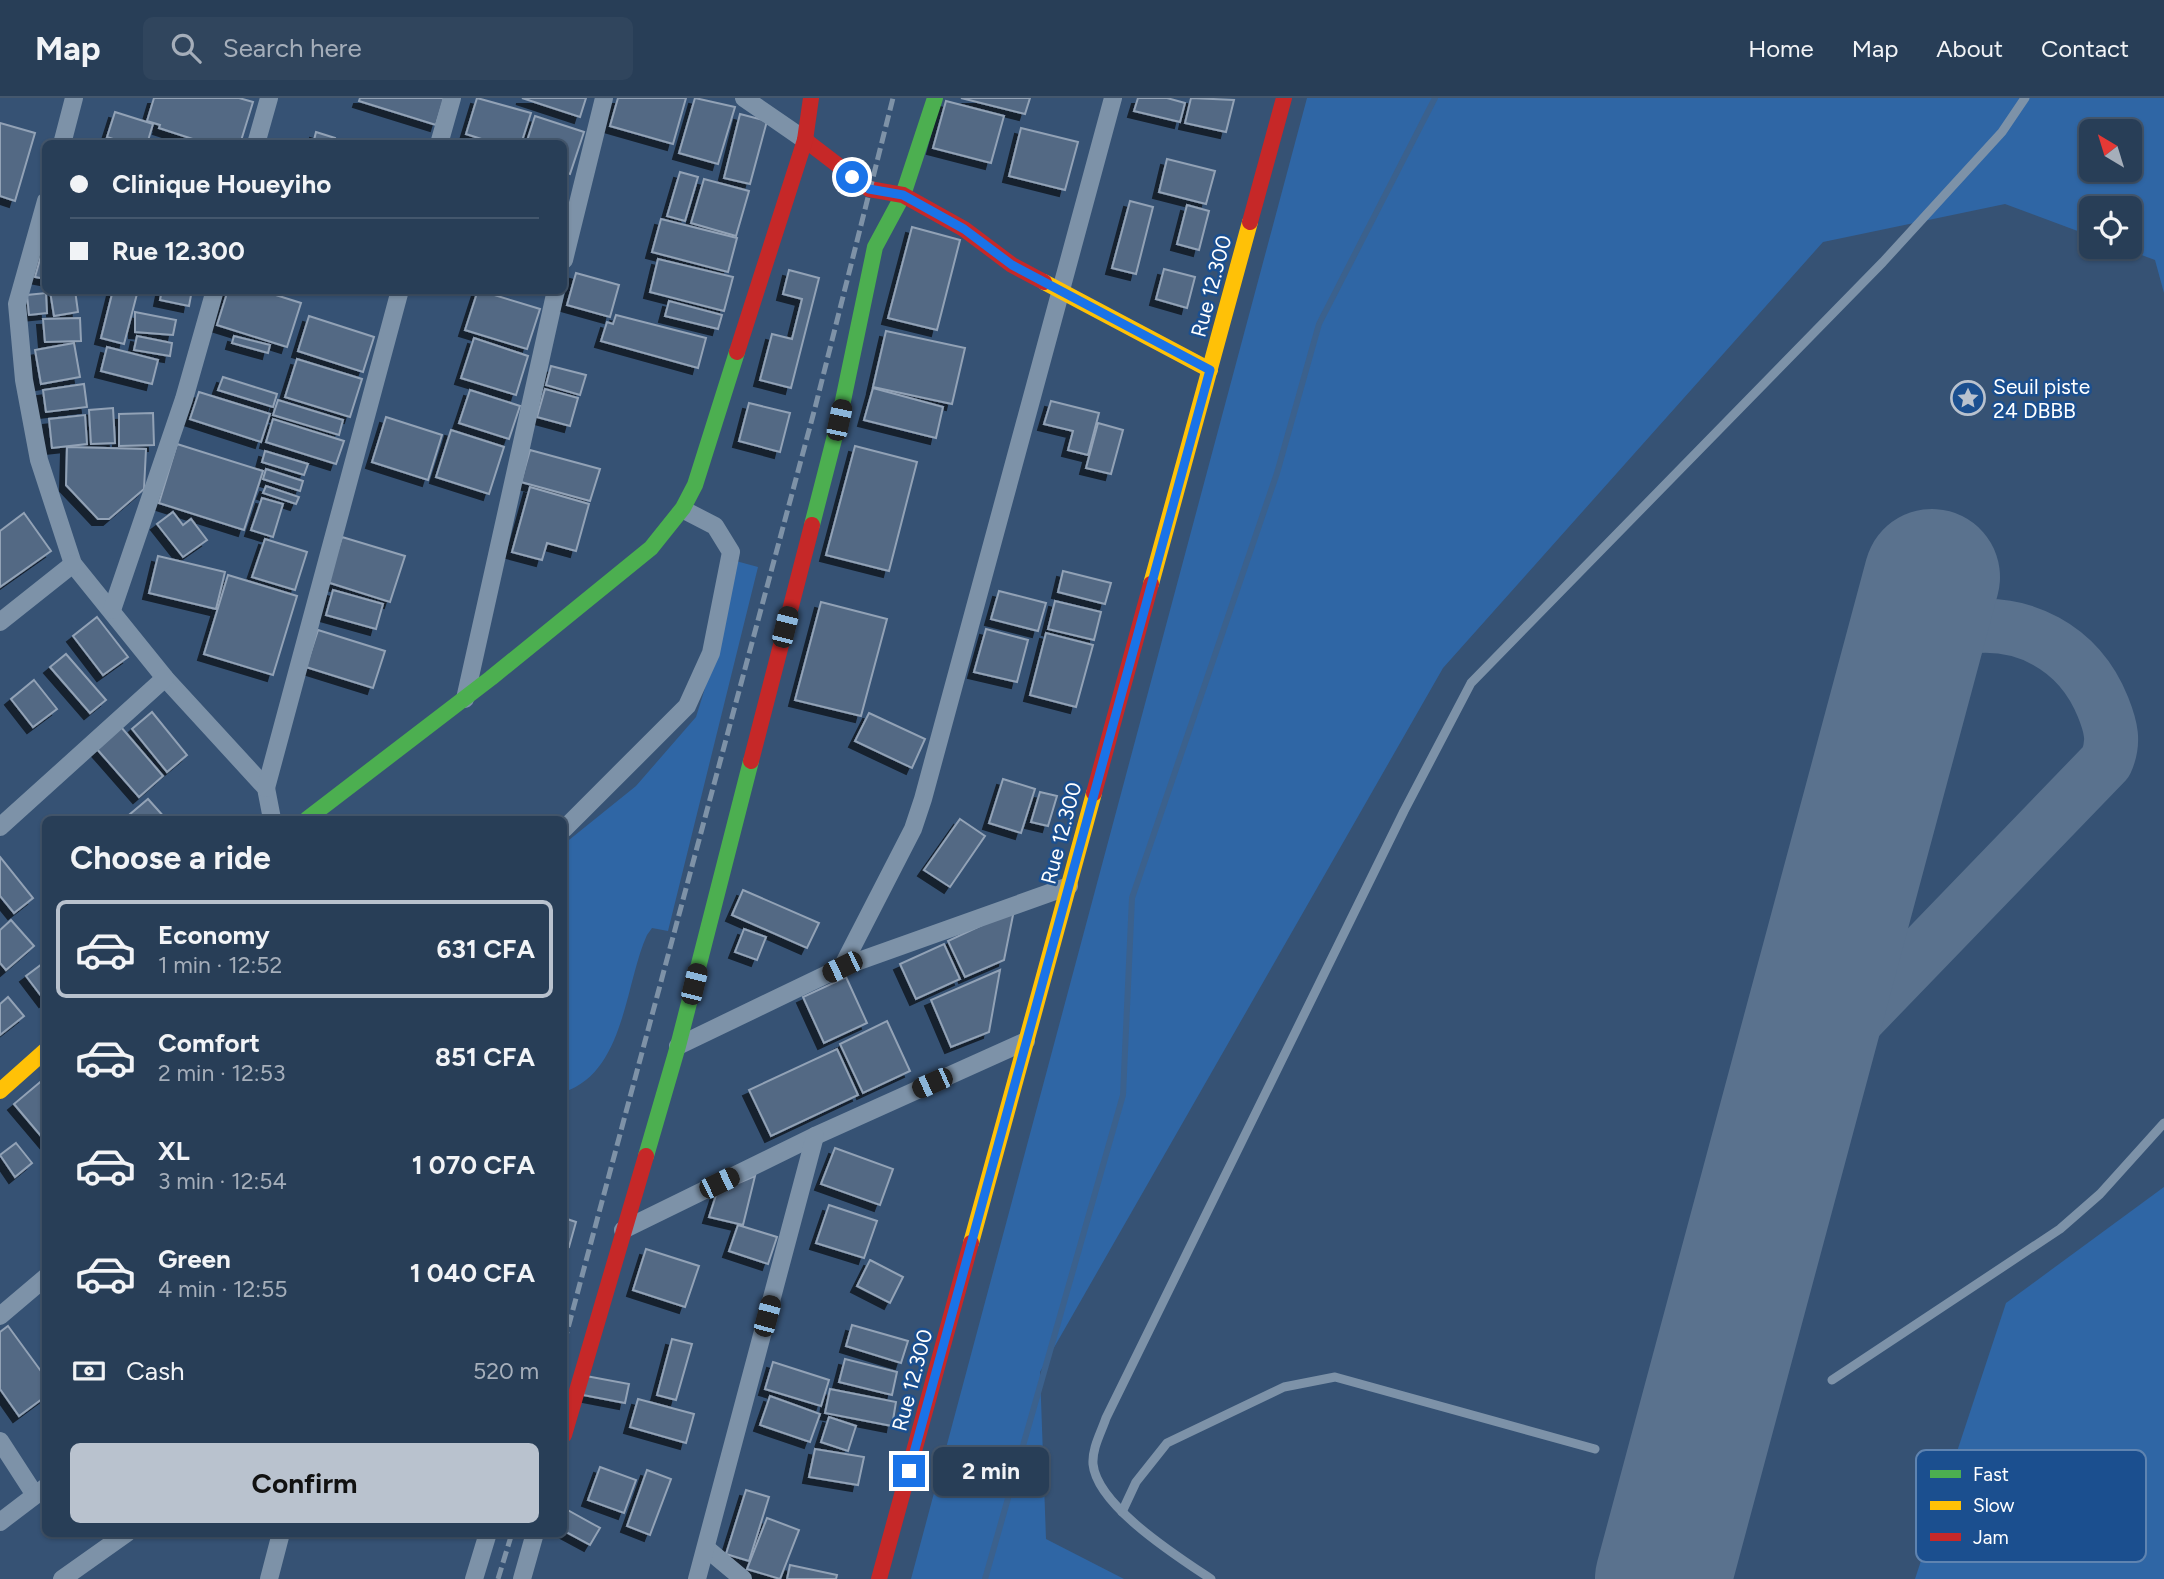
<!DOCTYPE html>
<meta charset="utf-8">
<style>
body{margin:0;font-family:Figtree,sans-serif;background:#30455d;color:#f1f3f6;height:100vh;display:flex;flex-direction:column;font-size:26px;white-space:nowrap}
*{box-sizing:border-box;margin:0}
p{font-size:23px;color:#a5aeba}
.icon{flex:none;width:38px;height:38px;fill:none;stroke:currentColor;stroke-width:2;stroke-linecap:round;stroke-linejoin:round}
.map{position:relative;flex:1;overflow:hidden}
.side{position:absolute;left:42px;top:718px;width:525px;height:721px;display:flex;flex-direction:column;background:#283e57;border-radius:10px;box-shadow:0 2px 5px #0004,0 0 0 2px #44576d}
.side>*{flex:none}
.banner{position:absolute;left:42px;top:42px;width:525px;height:154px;border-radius:10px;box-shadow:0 2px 5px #0004,0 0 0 2px #44576d;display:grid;align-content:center;height:154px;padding:0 28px;background:#283e57}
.needle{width:46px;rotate:322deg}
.buttons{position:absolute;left:2079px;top:21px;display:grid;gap:14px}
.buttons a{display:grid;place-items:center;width:63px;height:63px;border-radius:10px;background:#283e57;box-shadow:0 2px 5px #0004,0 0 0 2px #44576d;font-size:35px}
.end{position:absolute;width:32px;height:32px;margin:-16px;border:9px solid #1a73e8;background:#fff;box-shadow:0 0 0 4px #fff}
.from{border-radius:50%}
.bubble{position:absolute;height:49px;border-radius:10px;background:#283e57;box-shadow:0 2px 5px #0004,0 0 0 2px #44576d;font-size:23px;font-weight:700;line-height:49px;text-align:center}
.car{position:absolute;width:21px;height:42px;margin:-21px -10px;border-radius:9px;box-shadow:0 0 5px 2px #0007;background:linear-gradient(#222 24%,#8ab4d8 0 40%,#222 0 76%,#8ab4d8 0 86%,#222 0)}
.banner b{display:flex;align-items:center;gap:24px;height:66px;font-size:26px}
.banner b+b{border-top:2px solid #44576d}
.banner i{width:18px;height:18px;background:#f1f3f6}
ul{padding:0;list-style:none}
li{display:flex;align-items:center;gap:21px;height:98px;margin:0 14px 10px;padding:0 14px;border:4px solid transparent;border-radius:10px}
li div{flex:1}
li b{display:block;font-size:26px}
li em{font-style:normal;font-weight:700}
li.active{border-color:#b9c2ce}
li>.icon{width:63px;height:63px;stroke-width:1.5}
h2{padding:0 28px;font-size:32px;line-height:84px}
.pay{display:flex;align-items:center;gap:18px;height:77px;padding:0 28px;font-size:26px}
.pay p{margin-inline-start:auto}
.primary-button{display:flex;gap:14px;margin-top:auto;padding:14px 28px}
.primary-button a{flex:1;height:80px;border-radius:10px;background:#b9c2ce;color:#111;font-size:28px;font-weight:700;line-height:80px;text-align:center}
header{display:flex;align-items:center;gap:42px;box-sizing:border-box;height:98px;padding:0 35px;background:#283e57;border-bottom:2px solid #44576d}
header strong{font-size:33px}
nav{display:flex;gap:38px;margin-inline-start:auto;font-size:24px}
.search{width:490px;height:63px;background:#30455d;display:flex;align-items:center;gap:18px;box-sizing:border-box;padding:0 24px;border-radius:10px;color:#a5aeba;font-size:26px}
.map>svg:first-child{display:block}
.green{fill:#2f66a5;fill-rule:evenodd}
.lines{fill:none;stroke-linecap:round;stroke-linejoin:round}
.stream{stroke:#3b618d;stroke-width:6}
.taxiway{stroke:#5a728e;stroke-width:54}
.runway{stroke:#5a728e;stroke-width:136}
.building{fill:#526984;stroke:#92a2b6;stroke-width:2;filter:url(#shadow)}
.lane{stroke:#7d92a8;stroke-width:9}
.street{stroke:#7d92a8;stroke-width:18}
.fast{stroke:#4caf50;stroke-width:16}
.slow{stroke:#ffc107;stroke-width:16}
.jam{stroke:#c62828;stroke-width:16}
.rail{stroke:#7e92a7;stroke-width:5;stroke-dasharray:12 5;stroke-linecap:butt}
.route{stroke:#1a73e8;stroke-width:9}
.labels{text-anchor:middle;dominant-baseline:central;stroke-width:5;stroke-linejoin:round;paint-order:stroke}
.street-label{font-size:21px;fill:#fff;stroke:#1b4f8f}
.poi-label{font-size:21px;fill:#fff;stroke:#1b4f8f;text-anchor:start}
.key{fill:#1b4f8f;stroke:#5f84b1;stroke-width:2}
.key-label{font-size:19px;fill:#fff}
</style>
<header>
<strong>Map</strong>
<div class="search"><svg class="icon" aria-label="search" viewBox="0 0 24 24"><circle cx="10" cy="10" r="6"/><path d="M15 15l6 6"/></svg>Search here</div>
<nav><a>Home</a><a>Map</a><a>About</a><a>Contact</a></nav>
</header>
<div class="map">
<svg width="2164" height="1481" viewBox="0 0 2164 1481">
<defs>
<filter id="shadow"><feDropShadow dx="-6" dy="6" stdDeviation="0" flood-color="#0009"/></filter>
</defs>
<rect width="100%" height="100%" fill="#365274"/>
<!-- green -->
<g class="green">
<path d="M1307 0H2164V195L2155 162 2120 149H2130V110H2091V138L2005 106 1823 144 1443 570 1040 1274 1046 1441 1124 1481H911ZM2091 33H2130V72H2091Z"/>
<path d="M736 463 758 469 668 833 652 830 647 837C625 885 625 974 564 994V746L636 688 696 619 726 523Z"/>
<path d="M2164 1089V1481H1915L2006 1205Z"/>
</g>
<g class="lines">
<!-- stream -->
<path class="stream" d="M985 1481 1123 997 1132 800 1277 375 1319 226 1435 0"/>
<!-- taxiway -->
<path class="taxiway" d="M1791 1004 1808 975 1826 954 2106 664C2115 644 2111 629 2103 609 2053 485 1876 510 1852 638 1845 672 1862 704 1863 738"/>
<!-- runway -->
<path class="runway" d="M1663 1481 1932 479"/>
</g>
<!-- building -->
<g class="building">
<path d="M154 0H239L253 4 240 46H208L159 30 160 27 147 23Z"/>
<path d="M360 0H442L444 1 436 27 359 3Z"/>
<path d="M477 0 531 15 521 46H497L466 36Z"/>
<path d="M522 0H586L580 19Z"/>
<path d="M618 0H686L673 46 610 28Z"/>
<path d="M695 0 735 9 718 66 679 55Z"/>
<path d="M961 0H1030L1025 16Z"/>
<path d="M1138 0H1167L1185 5 1180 24 1134 13Z"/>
<path d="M1191 0 1234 2 1226 34 1185 25Z"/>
<path d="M946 3 1004 18 991 65 933 50Z"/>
<path d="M115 14 153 26 147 46H128L107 39Z"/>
<path d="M740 16 767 23 750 86 724 80Z"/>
<path d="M535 18 584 34 570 76 564 74V46H526Z"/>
<path d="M0 25 35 35 15 103 0 98Z"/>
<path d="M1021 30 1078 44 1065 92 1009 78Z"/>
<path d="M316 34 335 40 334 46H313Z"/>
<path d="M1167 61 1215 73 1206 106 1159 94Z"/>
<path d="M680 74 698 79 685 123 667 118Z"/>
<path d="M704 81 749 93 736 138 691 125Z"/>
<path d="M1130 103 1153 109 1136 176 1112 170Z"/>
<path d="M1187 107 1209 113 1199 152 1177 146Z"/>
<path d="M661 121 737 140 728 174 652 154Z"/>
<path d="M912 129 960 142 937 232 888 220Z"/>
<path d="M46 140V181L35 179Z"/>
<path d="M658 161 733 179 724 213 650 194Z"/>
<path d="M1164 171 1195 179 1187 210 1156 201Z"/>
<path d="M789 172 819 180 791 290 760 282 772 236 792 241 802 201 783 196Z"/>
<path d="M576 175 619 187 610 219 567 207Z"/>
<path d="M75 192 78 214 54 218 50 193Z"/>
<path d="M113 192H138L124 246 101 240Z"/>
<path d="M162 192H192L189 208 160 202Z"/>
<path d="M228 192H260L301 205 287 249 217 227Z"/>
<path d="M478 192 540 211 527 251 465 232Z"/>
<path d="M46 195 47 215 29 217 27 197Z"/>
<path d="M669 203 722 217 718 231 665 218Z"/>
<path d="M135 214 176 222 173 237 135 234Z"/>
<path d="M616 217 706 240 698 270 601 243 607 224 613 226Z"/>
<path d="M309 218 374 239 363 274 298 253Z"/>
<path d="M80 220 81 243 45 244 43 221Z"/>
<path d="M886 233 965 250 952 306 873 289Z"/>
<path d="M137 238 172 245 170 258 134 252Z"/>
<path d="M234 238 270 247 268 255 232 245Z"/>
<path d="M474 240 528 258 516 297 461 280Z"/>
<path d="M74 245 80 279 41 286 35 252Z"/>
<path d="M107 249 158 262 152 286 101 273Z"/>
<path d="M297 261 362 281 350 319 285 299Z"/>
<path d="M551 268 586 277 580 297 546 287Z"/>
<path d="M223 279 277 296 273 309 218 292Z"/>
<path d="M84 286 87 309 46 314 43 292Z"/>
<path d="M873 290 943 309 936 340 864 322Z"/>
<path d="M545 291 578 300 570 328 537 319Z"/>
<path d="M470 292 520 308 509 341 459 325Z"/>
<path d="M199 294 270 316 261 344 190 321Z"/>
<path d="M278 302 343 322 339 337 273 317Z"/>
<path d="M1051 303 1099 315 1088 357 1068 352 1073 333 1044 326Z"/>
<path d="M749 305 790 315 780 354 739 343Z"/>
<path d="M113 310 115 345 91 346 89 312Z"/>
<path d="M153 315 154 347 119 348V316Z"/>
<path d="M85 317 87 346 52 350 49 321Z"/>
<path d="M386 319 442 337 428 382 372 364Z"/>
<path d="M273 321 344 343 336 366 266 344Z"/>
<path d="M1098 325 1123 332 1111 376 1086 370Z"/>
<path d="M451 332 504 349 489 396 436 379Z"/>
<path d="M177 346 263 373 244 432 159 405Z"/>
<path d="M855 348 917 364 889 473 826 457Z"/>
<path d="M67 349 146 351 144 391 109 421H98L66 387Z"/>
<path d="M530 352 600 371 590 403 521 384Z"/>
<path d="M265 353 308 366 304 377 262 364Z"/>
<path d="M266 371 303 383 300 393 263 381Z"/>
<path d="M266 388 299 399 296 406 263 395Z"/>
<path d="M530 389 589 406 576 453 547 445 542 462 512 454Z"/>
<path d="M262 400 283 406 273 439 251 432Z"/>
<path d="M173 414 183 427 191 421 207 442 183 459 157 426Z"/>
<path d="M24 415 51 453 0 489V433Z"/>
<path d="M342 439 405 458 390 504 327 484Z"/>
<path d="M265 441 307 454 295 492 252 479Z"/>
<path d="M158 458 225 474 216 511 149 495Z"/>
<path d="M1063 473 1111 485 1105 506 1058 494Z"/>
<path d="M228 477 297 498 273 577 204 556Z"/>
<path d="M333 492 383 506 376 531 326 517Z"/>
<path d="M999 493 1046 505 1038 533 991 521Z"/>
<path d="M1055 503 1101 514 1094 542 1048 531Z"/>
<path d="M821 504 887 521 861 618 795 602Z"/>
<path d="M97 519 128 559 103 577 73 538Z"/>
<path d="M986 531 1028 542 1017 584 974 574Z"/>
<path d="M318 532 385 553 373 590 306 569Z"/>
<path d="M1046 535 1093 547 1076 609 1030 597Z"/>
<path d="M66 556 106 602 90 615 50 569Z"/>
<path d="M34 582 57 611 33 629 11 601Z"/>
<path d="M152 614 187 657 167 674 132 631Z"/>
<path d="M869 615 925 641 912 670 855 643Z"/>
<path d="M121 629 163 678 139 699 96 650Z"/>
<path d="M1003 681 1035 691 1021 735 989 725Z"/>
<path d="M1040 694 1057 698 1048 728 1031 724Z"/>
<path d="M148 701 166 721H132L129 717Z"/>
<path d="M960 721 985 738 950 789 924 772Z"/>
<path d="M0 759 33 800 14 815 0 798Z"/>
<path d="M743 792 819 825 807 850 732 817Z"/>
<path d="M1014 812 1004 862 965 879 948 843Z"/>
<path d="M11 822 34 848 6 872 0 865V832Z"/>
<path d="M744 831 766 839 757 862 735 854Z"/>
<path d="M944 846 960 881 916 901 900 866Z"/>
<path d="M46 863V902L45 903 26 878Z"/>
<path d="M1000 872 989 934 951 949 931 902Z"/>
<path d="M846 879 867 925 824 945 803 899Z"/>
<path d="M8 899 24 918 0 937V906Z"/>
<path d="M887 923 910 973 863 995 840 946Z"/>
<path d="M837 951 858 997 771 1038 749 992Z"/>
<path d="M45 980H46V1044L14 1006Z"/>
<path d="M16 1045 32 1065 15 1079 0 1057Z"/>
<path d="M835 1050 893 1071 880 1107 821 1086Z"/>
<path d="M755 1078 743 1127 709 1119 717 1094Z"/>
<path d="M829 1107 877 1123 864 1160 816 1145Z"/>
<path d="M564 1120 576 1124 569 1149 564 1147Z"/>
<path d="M738 1127 777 1139 768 1166 729 1153Z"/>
<path d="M646 1151 699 1168 685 1209 633 1192Z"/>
<path d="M870 1162 903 1179 890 1205 857 1188Z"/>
<path d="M852 1227 908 1243 901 1265 846 1248Z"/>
<path d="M8 1228 46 1280V1298L19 1318 0 1291V1234Z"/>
<path d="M672 1241 692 1246 676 1302 657 1297Z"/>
<path d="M845 1261 897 1274 892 1297 839 1284Z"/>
<path d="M773 1264 829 1282 821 1308 765 1291Z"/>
<path d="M586 1278 629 1286 625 1305 583 1297Z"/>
<path d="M830 1291 896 1304 892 1328 825 1315Z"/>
<path d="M770 1298 820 1316 810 1344 760 1327Z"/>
<path d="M638 1301 694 1316 686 1345 630 1329Z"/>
<path d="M829 1319 856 1328 848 1353 821 1344Z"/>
<path d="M815 1351 864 1359 858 1387 809 1379Z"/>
<path d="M600 1369 636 1382 624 1415 588 1402Z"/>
<path d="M647 1372 671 1381 650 1437 627 1428Z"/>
<path d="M746 1392 769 1399 749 1463 726 1456Z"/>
<path d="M564 1410 600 1430 590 1447 564 1433Z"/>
<path d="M767 1420 799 1432 780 1481 747 1471Z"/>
<path d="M790 1467 837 1477 836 1481H787Z"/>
</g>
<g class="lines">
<!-- lane -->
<g class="lane">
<path d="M1832 1282 2060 1131 2100 1096 2164 1025"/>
<path d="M1122 1414 1136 1384 1167 1345 1284 1289 1335 1279 1595 1351"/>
<path d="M1211 1481C1178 1459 1097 1408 1093 1366 1092 1350 1101 1335 1106 1320L1404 713 1471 585 1883 164 2002 34 2025 0"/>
</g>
<!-- street -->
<g class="street">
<path d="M744 0 805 42"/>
<path d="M62 46 74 0"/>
<path d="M256 46 269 0"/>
<path d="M439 46 452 0"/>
<path d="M46 103 17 206 24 282 39 362 73 466 165 580 266 690 272 721"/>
<path d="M564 162 604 0"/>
<path d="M112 512 184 301 215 192"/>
<path d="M0 524 73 466"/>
<path d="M465 601 556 192"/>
<path d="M266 690 400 192"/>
<path d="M0 729 165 580"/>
<path d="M564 731 687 608 711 555 731 454 715 428 684 412"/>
<path d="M842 869 913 731 923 701 1113 0"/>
<path d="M678 948 842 869 1069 788"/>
<path d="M623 1132 815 1038 1026 943"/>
<path d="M0 1218 46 1179"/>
<path d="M0 1343 35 1397"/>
<path d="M0 1424 46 1389"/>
<path d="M706 1450 743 1481"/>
<path d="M62 1481 127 1435"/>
<path d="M269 1481 281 1435"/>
<path d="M474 1481 488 1435"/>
<path d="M522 1481 535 1435"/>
<path d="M697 1481 815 1038"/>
</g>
<!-- fast -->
<g class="fast">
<path d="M812 427 839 322 875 149 903 97 935 0"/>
<path d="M307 721 491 580 651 450 683 410 695 387 737 254"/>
<path d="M646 1058 678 948 751 663"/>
</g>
<!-- slow -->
<g class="slow">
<path d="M1044 184 1210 272"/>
<path d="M1151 486 1250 124"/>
<path d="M0 993 46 952"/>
<path d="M971 1145 1094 695"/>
</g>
<!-- jam -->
<g class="jam">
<path d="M805 42 869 91 903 97 964 131 1012 167 1044 184"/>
<path d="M1250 124 1284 0"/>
<path d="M737 254 805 42 811 0"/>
<path d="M751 663 812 427"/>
<path d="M1094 695 1151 486"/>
<path d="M564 1337 646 1058"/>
<path d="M879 1481 971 1145"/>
</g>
<!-- rail -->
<g class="rail">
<path d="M564 1245 815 310 893 0"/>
<path d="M498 1481 512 1435"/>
</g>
</g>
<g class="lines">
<!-- route -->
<path class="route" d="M852 79 869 91 903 97 964 131 1012 167 1210 272 909 1373"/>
</g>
<!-- icons -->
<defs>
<g id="sight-ring" transform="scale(1.75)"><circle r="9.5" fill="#1b4f8f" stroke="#b9c2ce" stroke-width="1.5"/><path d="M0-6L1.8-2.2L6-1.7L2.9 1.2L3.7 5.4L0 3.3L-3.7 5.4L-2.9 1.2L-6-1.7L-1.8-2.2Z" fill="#b9c2ce"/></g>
</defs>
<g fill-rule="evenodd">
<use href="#sight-ring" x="1968" y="300"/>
</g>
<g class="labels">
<!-- street labels -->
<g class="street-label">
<text transform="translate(1211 188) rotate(-75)">Rue 12.300</text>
<text transform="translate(1061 735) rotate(-75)">Rue 12.300</text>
<text transform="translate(912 1282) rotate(-75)">Rue 12.300</text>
</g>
<!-- poi labels -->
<g class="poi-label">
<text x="1993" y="288">Seuil piste<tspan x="1993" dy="24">24 DBBB</tspan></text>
</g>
</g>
<!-- legend -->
<rect x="1916" y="1352" width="230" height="112" rx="10" class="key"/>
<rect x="1930" y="1372" width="31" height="8" fill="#4caf50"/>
<rect x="1930" y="1403" width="31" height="9" fill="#ffc107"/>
<rect x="1930" y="1435" width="31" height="8" fill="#c62828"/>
<g class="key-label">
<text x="1973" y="1383">Fast</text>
<text x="1973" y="1414">Slow</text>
<text x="1973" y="1446">Jam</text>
</g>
</svg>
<div class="buttons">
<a><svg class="needle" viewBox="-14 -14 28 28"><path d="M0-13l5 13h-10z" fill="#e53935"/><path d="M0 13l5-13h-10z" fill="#a5aeba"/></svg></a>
<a><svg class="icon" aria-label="locate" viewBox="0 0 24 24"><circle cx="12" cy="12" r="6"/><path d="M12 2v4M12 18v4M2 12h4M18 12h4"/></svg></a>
</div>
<i class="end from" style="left:852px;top:79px"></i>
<i class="end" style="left:909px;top:1373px"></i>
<div class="bubble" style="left:933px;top:1349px;width:116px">2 min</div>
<i class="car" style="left:839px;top:322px;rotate:12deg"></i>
<i class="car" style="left:785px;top:529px;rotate:14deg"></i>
<i class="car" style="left:842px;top:869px;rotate:244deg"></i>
<i class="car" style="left:694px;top:886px;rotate:14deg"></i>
<i class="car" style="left:932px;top:985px;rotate:246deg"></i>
<i class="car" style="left:719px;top:1085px;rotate:64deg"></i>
<i class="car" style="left:767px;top:1218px;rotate:15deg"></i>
<div class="banner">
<b><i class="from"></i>Clinique Houeyiho</b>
<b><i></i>Rue 12.300</b>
</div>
<section class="side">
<h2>Choose a ride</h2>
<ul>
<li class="active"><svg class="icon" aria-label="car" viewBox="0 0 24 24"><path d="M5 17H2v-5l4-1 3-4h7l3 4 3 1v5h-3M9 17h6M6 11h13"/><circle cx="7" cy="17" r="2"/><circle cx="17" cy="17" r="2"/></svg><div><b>Economy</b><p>1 min · 12:52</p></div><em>631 CFA</em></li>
<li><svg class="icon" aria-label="car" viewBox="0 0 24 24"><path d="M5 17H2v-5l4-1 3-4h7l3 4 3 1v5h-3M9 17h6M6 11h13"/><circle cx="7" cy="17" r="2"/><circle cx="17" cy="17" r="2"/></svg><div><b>Comfort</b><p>2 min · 12:53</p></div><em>851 CFA</em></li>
<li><svg class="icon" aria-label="car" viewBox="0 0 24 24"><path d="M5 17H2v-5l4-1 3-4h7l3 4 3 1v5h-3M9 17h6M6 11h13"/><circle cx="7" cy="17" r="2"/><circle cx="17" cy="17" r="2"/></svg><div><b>XL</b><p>3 min · 12:54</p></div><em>1 070 CFA</em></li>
<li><svg class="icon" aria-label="car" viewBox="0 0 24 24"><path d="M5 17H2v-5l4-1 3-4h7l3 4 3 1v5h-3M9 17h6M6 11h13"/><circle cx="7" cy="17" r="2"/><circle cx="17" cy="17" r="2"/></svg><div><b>Green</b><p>4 min · 12:55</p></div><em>1 040 CFA</em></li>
</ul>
<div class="pay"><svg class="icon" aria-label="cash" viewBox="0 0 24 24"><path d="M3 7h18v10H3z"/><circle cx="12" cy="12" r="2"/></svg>Cash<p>520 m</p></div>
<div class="primary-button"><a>Confirm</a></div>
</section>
</div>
